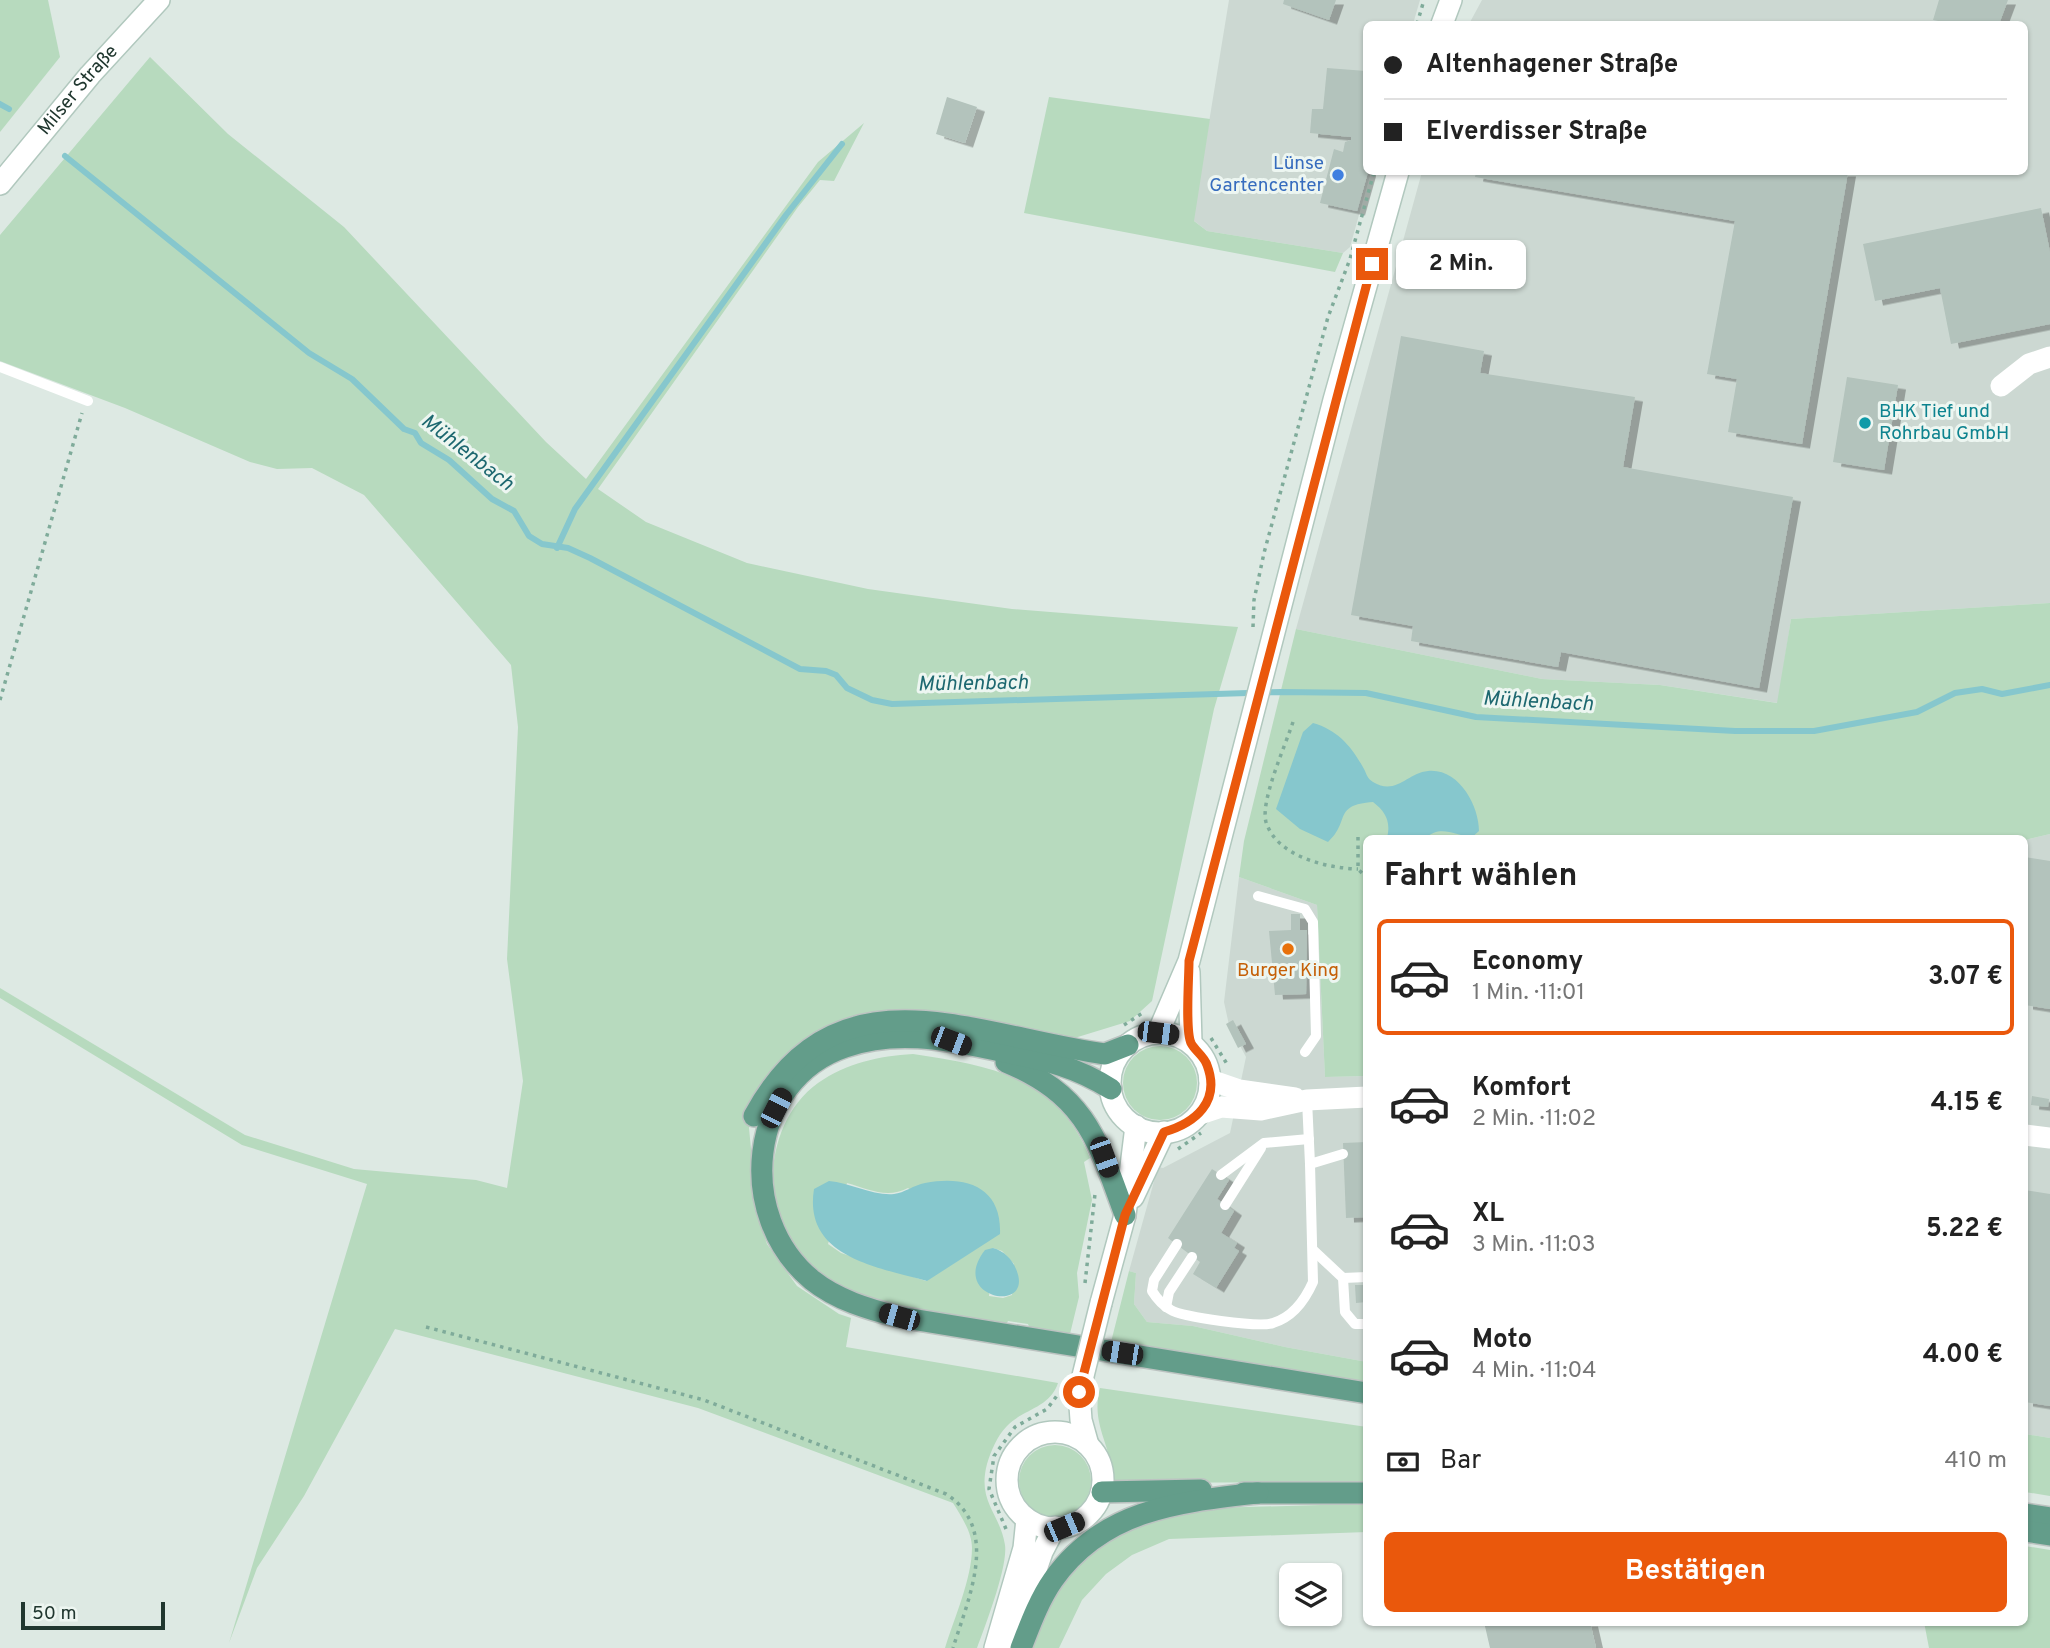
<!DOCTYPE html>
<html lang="de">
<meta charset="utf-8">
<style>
body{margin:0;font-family:Overpass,sans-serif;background:#f6f6f6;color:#222;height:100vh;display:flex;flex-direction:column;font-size:26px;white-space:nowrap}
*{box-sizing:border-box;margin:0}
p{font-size:23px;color:#767676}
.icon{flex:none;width:38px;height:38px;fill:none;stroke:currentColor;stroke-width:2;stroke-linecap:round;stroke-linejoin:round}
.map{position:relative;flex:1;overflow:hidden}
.details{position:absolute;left:1363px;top:835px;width:665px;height:791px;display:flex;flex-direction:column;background:#fff;border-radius:10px;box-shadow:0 2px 5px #0004}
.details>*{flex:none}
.banner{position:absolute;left:1363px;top:21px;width:665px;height:154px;border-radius:10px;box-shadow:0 2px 5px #0004;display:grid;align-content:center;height:154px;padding:0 21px;background:#fff}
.tools{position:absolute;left:1279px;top:1563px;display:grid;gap:14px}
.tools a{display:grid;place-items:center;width:63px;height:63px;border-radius:10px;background:#fff;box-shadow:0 2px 5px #0004;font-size:35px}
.scale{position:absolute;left:21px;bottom:18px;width:144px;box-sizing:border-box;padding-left:7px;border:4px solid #20372f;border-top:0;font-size:19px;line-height:24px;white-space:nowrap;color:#20372f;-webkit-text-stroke:5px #edf6f1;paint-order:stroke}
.end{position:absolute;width:32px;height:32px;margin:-16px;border:9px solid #ea580c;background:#fff;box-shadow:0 0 0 4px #fff}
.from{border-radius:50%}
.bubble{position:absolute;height:49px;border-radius:10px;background:#fff;box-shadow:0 2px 5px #0004;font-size:23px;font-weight:700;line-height:49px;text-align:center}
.car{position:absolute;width:21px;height:42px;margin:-21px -10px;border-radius:9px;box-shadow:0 0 5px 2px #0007;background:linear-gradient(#222 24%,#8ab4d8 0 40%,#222 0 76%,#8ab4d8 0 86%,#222 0)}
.banner b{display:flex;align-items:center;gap:24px;height:66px;font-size:26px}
.banner b+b{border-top:2px solid #e0e0e0}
.banner i{width:18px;height:18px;background:#222}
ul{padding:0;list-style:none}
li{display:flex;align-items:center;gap:21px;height:116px;margin:0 14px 10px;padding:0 7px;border:4px solid transparent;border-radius:10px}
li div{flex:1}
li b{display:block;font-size:26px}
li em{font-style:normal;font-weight:700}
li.current{border-color:#ea580c}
li>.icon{width:63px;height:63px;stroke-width:1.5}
h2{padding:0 21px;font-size:32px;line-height:84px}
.pay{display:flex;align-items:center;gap:18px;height:77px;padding:0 21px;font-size:26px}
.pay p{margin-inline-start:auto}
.action{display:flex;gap:14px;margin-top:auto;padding:14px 21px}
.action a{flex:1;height:80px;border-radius:10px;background:#ea580c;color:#fff;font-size:28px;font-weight:700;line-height:80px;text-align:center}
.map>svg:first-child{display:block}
.built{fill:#ccd8d2}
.green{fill:#b7dabe;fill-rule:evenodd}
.water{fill:#86c7cd}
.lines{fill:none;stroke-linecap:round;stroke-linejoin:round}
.stream{stroke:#86c7cd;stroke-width:6}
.building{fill:#b3c3bc;filter:url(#shadow)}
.secondary-casing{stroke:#b1c8be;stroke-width:24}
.primary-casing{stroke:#bcc3c1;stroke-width:24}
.path{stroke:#7fab9a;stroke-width:3.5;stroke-dasharray:3.5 5;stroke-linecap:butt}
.lane{stroke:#fff;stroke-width:10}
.street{stroke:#fff;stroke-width:21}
.secondary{stroke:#fff;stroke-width:21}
.primary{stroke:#639d8a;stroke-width:21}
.secondary-bridge-casing{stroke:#b1c8be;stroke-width:24;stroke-linecap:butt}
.secondary-bridge{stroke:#fff;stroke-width:21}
.route{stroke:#ea580c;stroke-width:9}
.shop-dot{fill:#3f7fe0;stroke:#edf6f1;stroke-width:2.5}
.culture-dot{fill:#0f9aa8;stroke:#edf6f1;stroke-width:2.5}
.food-dot{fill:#e8710a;stroke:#edf6f1;stroke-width:2.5}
.labels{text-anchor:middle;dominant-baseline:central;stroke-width:6;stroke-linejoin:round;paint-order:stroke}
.street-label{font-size:19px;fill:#20372f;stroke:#edf6f1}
.shop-label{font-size:19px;fill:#366cbe;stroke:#edf6f1;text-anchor:end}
.culture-label{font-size:19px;fill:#0d838f;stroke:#edf6f1;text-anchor:start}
.food-label{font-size:19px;fill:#c56008;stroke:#edf6f1}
.water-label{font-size:21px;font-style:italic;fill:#1d6870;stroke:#edf6f1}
</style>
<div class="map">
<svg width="2050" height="1648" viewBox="0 0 2050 1648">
<defs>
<filter id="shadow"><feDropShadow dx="8" dy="4.5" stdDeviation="0" flood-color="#0004"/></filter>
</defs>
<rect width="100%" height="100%" fill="#dde9e3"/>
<!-- built -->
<g class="built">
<path d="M1229 0H1420L1413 24H1367V172H1371L1350 247 1343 253 1207 231 1193 220Z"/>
<path d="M1482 0H2050V603L1791 619 1778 703 1660 685 1542 679 1296 629 1422 172H2025V24H1469Z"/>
<path d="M2050 834V1438L2025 1434V840Z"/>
<path d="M1239 877 1317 905 1325 1077 1367 1076V1362L1285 1347 1193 1326 1147 1322 1134 1304 1136 1273 1129 1271 1158 1167 1163 1168 1230 1133 1246 1057 1229 1025 1224 1002Z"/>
</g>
<!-- green -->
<g class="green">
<path d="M0 0H48L60 57 0 132Z"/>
<path d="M150 57 228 134 344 227 546 442 586 479 818 162 864 123 834 181 820 180 798 207 598 489 646 522 747 563 868 589 1012 609 1238 627 1214 709 1152 1001 1130 1021 1068 1040 948 1016 765 1086 749 1128 757 1212 767 1244 797 1286 839 1314 851 1318 846 1347 1058 1383C1050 1408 1023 1409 1007 1426 997 1436 991 1451 987 1464 977 1502 1000 1513 1005 1545 1008 1567 985 1626 977 1648H945C954 1619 972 1578 972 1548 972 1532 961 1516 953 1503L698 1408 395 1329 304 1496 257 1568 229 1643 367 1184 242 1145 0 998V988L245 1135 354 1169 476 1180 507 1188 523 1081 507 959 518 727 511 665 364 495 312 468 277 469 250 462 125 408 0 361V235Z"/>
<path d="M1049 97 1210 119 1194 221 1207 231 1343 253 1335 272 1024 213Z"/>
<path d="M2050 603V834L2025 840 1367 838V1076L1325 1077 1317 905 1239 877 1244 841 1296 629 1542 679 1660 685 1777 703 1791 619Z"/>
<circle cx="1160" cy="1083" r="37"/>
<path d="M913 1054C992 1066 1057 1077 1090 1158L1084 1162 1092 1200 1077 1273 1079 1297 1069 1338 1032 1334 1028 1324 1008 1321 1003 1329C942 1316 862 1311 813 1271 806 1265 802 1256 797 1249 792 1241 783 1232 780 1222 763 1176 776 1113 818 1083 847 1063 879 1056 913 1054ZM847 1183C868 1189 887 1199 908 1188L980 1246 926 1281 841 1253 828 1244ZM993 1248 1002 1251 1014 1264 1012 1295 1003 1298 989 1296Z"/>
<path d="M1129 1271 1136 1273 1134 1304 1147 1322 1193 1326 1285 1347 1367 1362V1387L1110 1346Z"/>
<path d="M1100 1388 1367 1427V1482L1113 1483C1113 1446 1090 1426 1100 1388Z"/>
<path d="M2025 1434 2050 1438V1496L2025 1492Z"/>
<circle cx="1055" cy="1481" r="36"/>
<path d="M1321 1505H1367V1532L1169 1539 1132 1555 1106 1574 1082 1600 1059 1648H1030L1047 1604 1072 1567 1126 1525 1210 1508Z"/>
<path d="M2025 1546 2050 1550V1648H1929L1924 1622H2025Z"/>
</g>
<!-- water -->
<g class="water">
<path d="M1313 723C1338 730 1352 747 1364 769 1367 775 1367 778 1373 782 1396 796 1407 773 1428 771 1459 768 1479 806 1479 831L1471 838C1455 834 1439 825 1426 838H1387C1391 822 1386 812 1373 802 1332 805 1351 821 1328 842L1300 829 1276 809 1303 732Z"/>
<path d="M829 1181C850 1183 874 1196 894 1194 904 1193 914 1185 925 1183 966 1175 1002 1187 1000 1234L927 1281C877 1267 803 1257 814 1189Z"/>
<path d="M993 1248C1004 1251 1012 1259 1016 1269 1036 1315 947 1299 985 1250Z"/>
</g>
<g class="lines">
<!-- stream -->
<g class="stream">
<path d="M0 104 9 109"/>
<path d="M65 156 309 353 352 379 404 429 415 433 421 443 449 460 492 499 514 511 529 536 542 544 568 548 590 558 800 669 826 671 836 675 847 688 872 700 892 704 1281 692 1366 693 1476 717 1735 731H1814L1917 712 1955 693 1982 689 2002 694 2050 685"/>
<path d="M557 548 575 509 786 215 842 144"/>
</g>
</g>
<!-- building -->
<g class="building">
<path d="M1284 0H1336L1329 20 1283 4Z"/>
<path d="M1939 0H2008L1999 24H1954L1933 20Z"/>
<path d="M1327 68 1366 71 1368 172 1357 211 1320 203 1334 149 1343 152 1345 142 1351 140V137L1310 133 1312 109H1323Z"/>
<path d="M947 97 977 107 965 143 936 134Z"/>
<path d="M1476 172H1848L1802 444 1728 432 1737 379 1707 374 1735 221 1475 177Z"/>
<path d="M2041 208 2050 252V324L1951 344 1940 288 1875 301 1863 244Z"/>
<path d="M1401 336 1484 351 1480 373 1635 397 1623 467 1793 497 1759 688 1561 652 1558 667 1411 641 1413 626 1351 615Z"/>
<path d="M1847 377 1898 385 1884 470 1833 462Z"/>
<path d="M2025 857 2050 861V1009L2025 1005Z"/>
<path d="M1291 914H1300V930H1307L1306 994 1275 995 1269 931 1291 930Z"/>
<path d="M1233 1020 1246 1044 1238 1048 1226 1024Z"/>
<path d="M2032 1096 2049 1099 2048 1107 2031 1105Z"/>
<path d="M1367 1142V1217L1346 1218 1343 1143Z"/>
<path d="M1212 1169 1229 1180 1217 1199 1234 1211 1221 1233 1237 1243 1234 1248 1239 1251 1216 1288 1193 1274 1200 1262 1168 1238Z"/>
<path d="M2025 1190 2050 1194V1406L2025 1402Z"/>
<path d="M1355 1285H1367V1302L1356 1303Z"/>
<path d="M1484 1622H1590L1596 1648H1490Z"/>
</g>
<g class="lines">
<!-- secondary casing -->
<g class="secondary-casing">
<g id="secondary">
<path d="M1442 24 1451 0"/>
<path id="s1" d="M0 184 90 75 159 0"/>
<path d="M1189 972 1191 1043"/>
<path d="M1158 1033 1189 961 1334 400 1398 172"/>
<circle cx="1160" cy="1083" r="50"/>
<path d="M1133 1197 1164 1132"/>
<path d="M1101 1303 1125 1215 1136 1126"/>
<path d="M1079 1392 1081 1420 1088 1445"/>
<circle cx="1055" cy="1480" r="48"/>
<path d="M1011 1642 1042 1552 1055 1527"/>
<path d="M995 1648 1024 1548 1027 1519"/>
</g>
</g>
<!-- primary casing -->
<g class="primary-casing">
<g id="primary">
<path d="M1006 1062C1086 1096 1097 1138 1125 1215"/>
<path d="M1111 1089C1070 1063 1037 1059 991 1049 943 1039 894 1030 845 1047 747 1080 735 1217 812 1280 837 1300 868 1309 899 1317L1367 1393"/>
<path d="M754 1116C837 963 972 1036 1105 1054L1128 1045"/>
<path d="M1102 1492 1201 1490"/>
<path d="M1244 1493H1367"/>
<path d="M2025 1514 2050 1518"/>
<path d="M2025 1531 2050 1535"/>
<path d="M1021 1648C1030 1625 1039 1600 1053 1580 1103 1509 1179 1502 1258 1493"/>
</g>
</g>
<!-- path -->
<g class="path">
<path d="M1417 24 1424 0"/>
<path d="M1253 627 1254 600 1264 553 1328 317 1350 259 1374 172"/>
<path d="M0 700 82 413"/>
<path d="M1293 722C1286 744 1260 801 1266 822 1277 857 1327 868 1358 869"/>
<path d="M1358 837V869L1367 878"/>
<path d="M1249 973 1274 972"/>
<path d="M1124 1025 1144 1012"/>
<path d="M1211 1038 1227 1064"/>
<path d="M1178 1149 1201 1133"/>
<path d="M1085 1283 1095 1194"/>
<path d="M426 1327 704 1400 946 1494C1001 1529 968 1599 953 1648"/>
<path d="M1006 1529 989 1489 994 1456 1015 1427 1047 1409 1059 1393"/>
</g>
<!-- lane -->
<g class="lane">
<path d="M0 367 88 401"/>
<path d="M1258 896 1305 909 1313 922 1316 1036 1305 1052"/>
<path d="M1307 1100 1310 1164 1343 1154"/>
<path d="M1221 1175 1264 1143 1309 1139"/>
<path d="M1225 1205 1261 1148"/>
<path d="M1177 1244 1154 1280 1152 1291C1157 1299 1162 1305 1171 1310 1181 1317 1260 1328 1273 1323 1293 1317 1305 1300 1313 1282L1310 1164"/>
<path d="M1313 1250 1343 1278 1345 1312 1355 1324H1367"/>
<path d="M1343 1278 1367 1277"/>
<path d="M1166 1307 1169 1292 1192 1257"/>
</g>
<!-- street -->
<g class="street">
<path d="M2001 386 2029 364 2050 357"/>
<path d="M1210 1080 1239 1090 1295 1098"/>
<path d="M1200 1114 1221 1107 1261 1110 1307 1100 1367 1097"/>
<path d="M2025 1135 2050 1138"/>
</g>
<!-- secondary -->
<use href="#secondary" class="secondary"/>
<!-- primary -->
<use href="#primary" class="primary"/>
<!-- secondary-bridge casing -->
<g class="secondary-bridge-casing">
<path id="secondary-bridge" d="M1079 1392 1101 1303"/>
</g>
<!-- secondary-bridge -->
<use href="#secondary-bridge" class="secondary-bridge"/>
</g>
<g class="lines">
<!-- route -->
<path class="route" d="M1079 1392 1125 1215 1164 1132C1195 1123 1221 1102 1207 1065 1204 1056 1195 1051 1191 1043 1185 1030 1189 978 1189 961L1372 264"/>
</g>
<!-- markers -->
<circle class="shop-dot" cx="1338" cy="175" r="7"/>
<circle class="culture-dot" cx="1865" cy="423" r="7"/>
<circle class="food-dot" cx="1288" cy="949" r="7"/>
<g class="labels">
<!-- street labels -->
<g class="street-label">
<text stroke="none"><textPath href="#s1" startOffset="122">Milser Straße</textPath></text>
</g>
<!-- shop labels -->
<g class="shop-label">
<text x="1324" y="164">Lünse<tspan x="1324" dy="22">Gartencenter</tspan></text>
</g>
<!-- culture labels -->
<g class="culture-label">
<text x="1879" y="412">BHK Tief und<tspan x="1879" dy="22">Rohrbau GmbH</tspan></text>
</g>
<!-- food labels -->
<g class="food-label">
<text x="1288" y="971">Burger King</text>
</g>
<!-- water labels -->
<g class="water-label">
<text transform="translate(467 453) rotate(38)">Mühlenbach</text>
<text transform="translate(973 684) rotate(-1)">Mühlenbach</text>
<text transform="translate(1538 702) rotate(3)">Mühlenbach</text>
</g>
</g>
</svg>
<div class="tools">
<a><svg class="icon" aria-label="layers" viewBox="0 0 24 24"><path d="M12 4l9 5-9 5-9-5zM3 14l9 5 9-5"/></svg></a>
</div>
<div class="scale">50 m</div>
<i class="end from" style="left:1079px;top:1392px"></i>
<i class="end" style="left:1372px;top:264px"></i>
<div class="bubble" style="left:1396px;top:240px;width:130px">2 Min.</div>
<i class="car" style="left:1158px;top:1033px;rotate:97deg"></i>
<i class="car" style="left:951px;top:1041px;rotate:111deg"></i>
<i class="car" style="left:776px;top:1108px;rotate:27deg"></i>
<i class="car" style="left:1104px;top:1157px;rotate:160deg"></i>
<i class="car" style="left:899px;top:1317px;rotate:286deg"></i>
<i class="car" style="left:1122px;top:1353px;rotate:279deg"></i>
<i class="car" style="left:1064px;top:1527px;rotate:67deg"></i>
<div class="banner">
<b><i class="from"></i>Altenhagener Straße</b>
<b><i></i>Elverdisser Straße</b>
</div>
<section class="details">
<h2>Fahrt wählen</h2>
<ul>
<li class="current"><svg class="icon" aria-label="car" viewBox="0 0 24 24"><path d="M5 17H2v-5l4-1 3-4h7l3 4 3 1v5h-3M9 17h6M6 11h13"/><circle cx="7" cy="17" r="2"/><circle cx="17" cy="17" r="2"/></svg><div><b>Economy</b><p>1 Min. · 11:01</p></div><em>3.07 €</em></li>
<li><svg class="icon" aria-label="car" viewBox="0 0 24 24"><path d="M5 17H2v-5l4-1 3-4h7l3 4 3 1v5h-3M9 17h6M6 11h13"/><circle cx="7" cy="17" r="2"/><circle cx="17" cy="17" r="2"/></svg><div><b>Komfort</b><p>2 Min. · 11:02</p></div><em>4.15 €</em></li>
<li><svg class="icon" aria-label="car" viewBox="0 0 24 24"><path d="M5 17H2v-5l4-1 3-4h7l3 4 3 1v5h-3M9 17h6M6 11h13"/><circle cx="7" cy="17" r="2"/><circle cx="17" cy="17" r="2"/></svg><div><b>XL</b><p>3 Min. · 11:03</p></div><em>5.22 €</em></li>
<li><svg class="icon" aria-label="car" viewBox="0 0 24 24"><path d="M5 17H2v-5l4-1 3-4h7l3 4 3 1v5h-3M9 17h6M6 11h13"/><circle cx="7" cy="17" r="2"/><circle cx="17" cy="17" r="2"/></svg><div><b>Moto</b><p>4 Min. · 11:04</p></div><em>4.00 €</em></li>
</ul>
<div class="pay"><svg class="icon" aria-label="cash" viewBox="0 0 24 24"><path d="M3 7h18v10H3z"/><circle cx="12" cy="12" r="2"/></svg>Bar<p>410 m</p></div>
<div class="action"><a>Bestätigen</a></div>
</section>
</div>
